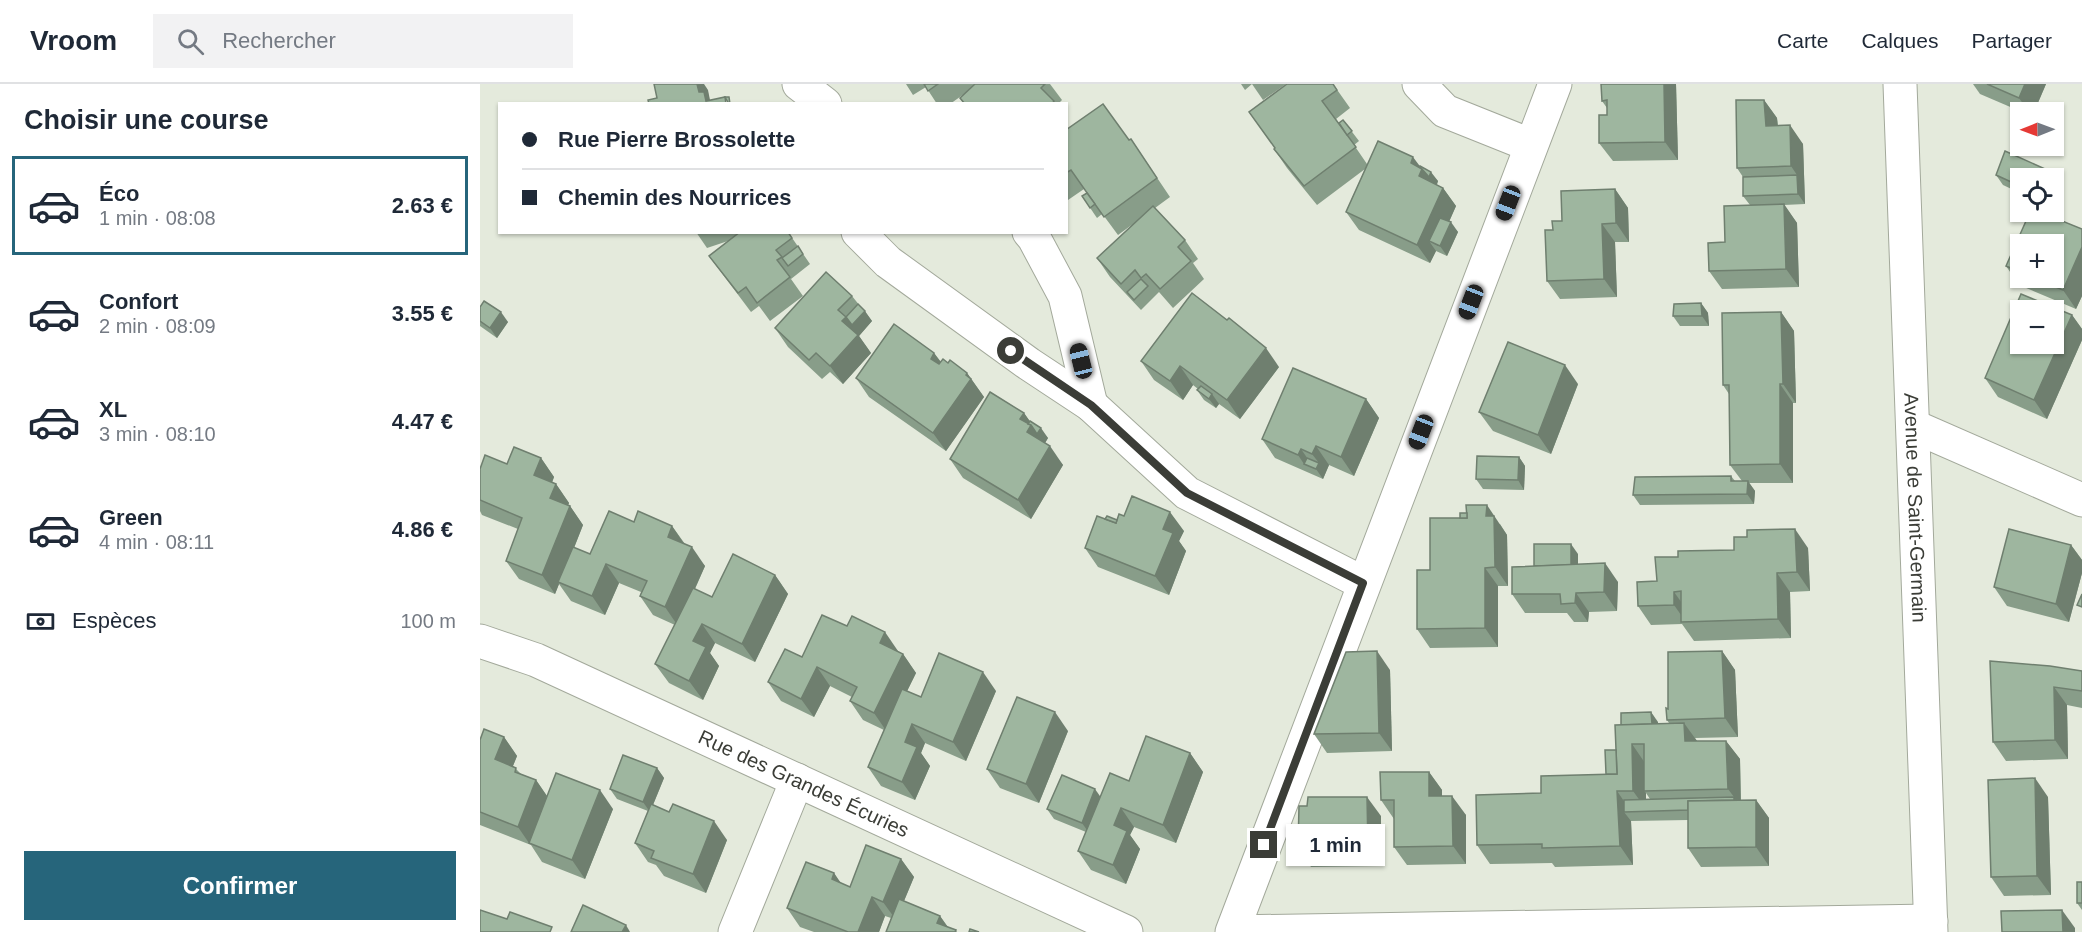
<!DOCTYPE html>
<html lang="fr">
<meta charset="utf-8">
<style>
body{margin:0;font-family:Arial,sans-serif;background:#f2f2f3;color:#1f2937;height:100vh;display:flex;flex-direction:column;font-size:22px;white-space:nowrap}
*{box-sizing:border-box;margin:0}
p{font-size:20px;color:#747a83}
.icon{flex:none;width:33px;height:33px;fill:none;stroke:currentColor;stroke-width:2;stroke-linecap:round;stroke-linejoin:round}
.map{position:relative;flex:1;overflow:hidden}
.panel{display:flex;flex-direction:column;background:#fff;width:480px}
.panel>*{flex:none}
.hud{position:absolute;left:18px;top:18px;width:570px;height:132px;border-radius:0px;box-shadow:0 2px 4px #0004;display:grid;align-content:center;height:132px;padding:0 24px;background:#fff}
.needle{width:39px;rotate:269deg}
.tools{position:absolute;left:1530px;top:18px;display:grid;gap:12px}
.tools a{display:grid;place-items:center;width:54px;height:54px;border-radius:0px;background:#fff;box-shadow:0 2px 4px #0004;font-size:30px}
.end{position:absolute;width:27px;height:27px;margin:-14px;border:8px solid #3b3d37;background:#fff;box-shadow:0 0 0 3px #fff}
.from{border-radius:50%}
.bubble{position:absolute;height:42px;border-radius:0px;background:#fff;box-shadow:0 2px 4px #0004;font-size:20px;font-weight:700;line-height:42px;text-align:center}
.car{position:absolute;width:18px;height:36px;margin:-18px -9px;border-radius:8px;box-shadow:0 0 4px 2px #0007;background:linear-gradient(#222 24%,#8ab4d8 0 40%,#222 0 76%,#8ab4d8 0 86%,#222 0)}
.hud b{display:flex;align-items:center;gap:21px;height:57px;font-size:22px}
.hud b+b{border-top:2px solid #e0e1e3}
.hud i{width:15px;height:15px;background:#1f2937}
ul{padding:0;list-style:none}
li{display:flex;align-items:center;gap:18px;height:99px;margin:0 12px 9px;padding:0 12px;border:3px solid transparent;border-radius:0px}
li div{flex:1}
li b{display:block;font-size:22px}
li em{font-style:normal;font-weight:700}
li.selected{border-color:#26657b}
li>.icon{width:54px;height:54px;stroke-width:1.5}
h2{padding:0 24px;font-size:27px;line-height:72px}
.pay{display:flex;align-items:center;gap:15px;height:66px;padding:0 24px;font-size:22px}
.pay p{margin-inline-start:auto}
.cta{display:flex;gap:12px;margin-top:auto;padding:12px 24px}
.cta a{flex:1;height:69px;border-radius:0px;background:#26657b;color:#fff;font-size:24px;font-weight:700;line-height:69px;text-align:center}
header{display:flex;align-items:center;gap:36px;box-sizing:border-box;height:84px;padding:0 30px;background:#fff;border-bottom:2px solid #e0e1e3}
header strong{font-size:28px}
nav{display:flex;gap:33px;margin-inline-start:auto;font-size:21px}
.search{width:420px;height:54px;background:#f2f2f3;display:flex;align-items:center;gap:15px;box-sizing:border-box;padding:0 21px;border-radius:0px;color:#747a83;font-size:22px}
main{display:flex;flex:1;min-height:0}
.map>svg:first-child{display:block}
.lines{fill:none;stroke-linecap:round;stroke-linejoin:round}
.street-casing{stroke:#a3a99b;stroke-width:35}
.secondary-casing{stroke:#a3a99b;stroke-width:35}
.street{stroke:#fff;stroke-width:33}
.secondary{stroke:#fff;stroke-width:33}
.wall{fill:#889d89;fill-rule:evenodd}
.shaded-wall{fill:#6f7f6f}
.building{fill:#9eb69f;stroke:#6f7f6f;stroke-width:1.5;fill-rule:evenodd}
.route{stroke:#3b3d37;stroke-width:8}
.labels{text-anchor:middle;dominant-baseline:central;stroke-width:6;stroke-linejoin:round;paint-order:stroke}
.street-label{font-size:20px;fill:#3b3d37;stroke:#f1f8e9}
</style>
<header>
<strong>Vroom</strong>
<div class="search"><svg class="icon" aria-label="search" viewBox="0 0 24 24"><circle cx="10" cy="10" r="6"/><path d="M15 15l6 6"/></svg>Rechercher</div>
<nav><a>Carte</a><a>Calques</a><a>Partager</a></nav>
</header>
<main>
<section class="panel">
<h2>Choisir une course</h2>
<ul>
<li class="selected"><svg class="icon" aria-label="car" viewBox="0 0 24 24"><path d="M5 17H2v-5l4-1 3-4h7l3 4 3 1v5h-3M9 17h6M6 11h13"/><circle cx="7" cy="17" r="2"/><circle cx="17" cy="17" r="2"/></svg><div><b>Éco</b><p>1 min · 08:08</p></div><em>2.63 €</em></li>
<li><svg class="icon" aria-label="car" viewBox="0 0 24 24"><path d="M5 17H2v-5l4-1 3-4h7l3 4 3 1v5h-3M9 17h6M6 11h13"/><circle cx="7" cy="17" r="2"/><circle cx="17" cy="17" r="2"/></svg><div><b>Confort</b><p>2 min · 08:09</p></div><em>3.55 €</em></li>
<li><svg class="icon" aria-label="car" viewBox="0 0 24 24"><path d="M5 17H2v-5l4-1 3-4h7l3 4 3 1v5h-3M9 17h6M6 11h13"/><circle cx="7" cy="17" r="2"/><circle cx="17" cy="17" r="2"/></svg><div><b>XL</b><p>3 min · 08:10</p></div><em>4.47 €</em></li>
<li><svg class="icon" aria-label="car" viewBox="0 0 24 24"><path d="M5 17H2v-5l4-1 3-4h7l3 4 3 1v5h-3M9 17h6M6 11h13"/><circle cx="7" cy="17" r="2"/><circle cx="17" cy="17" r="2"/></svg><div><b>Green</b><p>4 min · 08:11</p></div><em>4.86 €</em></li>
</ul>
<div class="pay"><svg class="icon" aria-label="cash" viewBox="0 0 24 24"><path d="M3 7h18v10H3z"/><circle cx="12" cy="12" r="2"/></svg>Espèces<p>100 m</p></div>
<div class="cta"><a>Confirmer</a></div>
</section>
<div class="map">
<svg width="1602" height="848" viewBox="0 0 1602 848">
<rect width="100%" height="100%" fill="#e4eadc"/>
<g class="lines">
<!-- street casing -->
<g class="street-casing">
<g id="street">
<path d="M319 0 345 20"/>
<path d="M939 0 965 27 1050 61"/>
<path d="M1075 0 752 848 1451 837"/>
<path d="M378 148 408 178 549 280 611 321 707 409 883 499"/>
<path d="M549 148 554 154 585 212 611 321"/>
<path d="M1433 342 1602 416"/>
<path id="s1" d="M0 557 56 576 646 848"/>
<path d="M255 848 317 696"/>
</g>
</g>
<!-- secondary casing -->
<g class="secondary-casing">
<g id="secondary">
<path id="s2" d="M1420 0 1451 848"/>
</g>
</g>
<!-- street -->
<use href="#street" class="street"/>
<!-- secondary -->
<use href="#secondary" class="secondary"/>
</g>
<!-- wall -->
<g class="wall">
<path d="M426 0H570L582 16 578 20H484L480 14 484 10 470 20H457L446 3 433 11Z"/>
<path d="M761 0H806L783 16 772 0 765 6Z"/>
<path d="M853 0 870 24 856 35 859 39 863 36 879 57 874 61 887 80 940 82 958 97 957 101 963 104 976 122 969 138 978 148 967 172 956 167 950 179 879 146 866 128 885 85 837 121 807 84 794 65 795 64 769 28Z"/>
<path d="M1121 0H1196L1198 76 1133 77 1119 59 1127 31V24L1122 17Z"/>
<path d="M1493 0H1566L1554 28H1542L1500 10Z"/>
<path d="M1284 16 1297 34 1298 41 1323 60 1325 120 1304 121 1317 139 1319 203 1242 205 1229 187 1245 158 1270 121 1263 112V93L1257 84Z"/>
<path d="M586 46 649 56 651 55 690 113 675 124 705 156 718 175 713 179 724 195 693 224 679 208 661 226 630 193 617 174 653 140 638 151 604 105 588 116 586 113Z"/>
<path d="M1572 88 1579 98 1540 94V109L1523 101 1516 91Z"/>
<path d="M1135 105 1148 124 1149 158H1135L1137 213 1080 215 1067 197 1073 146 1082 137Z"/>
<path d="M607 109 622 130 617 134 602 112Z"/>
<path d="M1550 128H1560L1602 145V212L1596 225 1539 201 1526 182ZM1540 160H1574V194H1540Z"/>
<path d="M216 148H308L330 180 311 195 323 212 290 237 279 222 271 228 229 172 248 157 227 164Z"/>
<path d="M372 212 392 237 379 252 391 269 363 300 350 288 342 295 308 263 295 244Z"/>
<path d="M1221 219 1228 229 1229 242H1200L1193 232Z"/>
<path d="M0 223 28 238 17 254 0 242Z"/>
<path d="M1301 228 1314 247 1316 319H1313V399H1269L1275 407 1274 420 1160 421 1153 411 1251 392 1255 397H1262L1250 381 1249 310 1243 301Z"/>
<path d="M1592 231 1602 245V256L1567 335 1518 313 1505 294Z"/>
<path d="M454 269 461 278 468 279 487 289 504 313 466 367 389 313 376 294Z"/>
<path d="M661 277 799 283 760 335 739 320 736 324 724 316 717 306 718 305 713 301 703 316 674 296Z"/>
<path d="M1098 300 1071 370 1013 347 999 328Z"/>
<path d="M886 315 899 334 874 392 849 381 843 395 795 374 782 355Z"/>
<path d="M544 329 550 338 568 354 565 359 583 381 551 435 483 394 470 375Z"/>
<path d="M1039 373 1045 382 1044 406 1003 405 996 395Z"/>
<path d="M61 374 74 393 72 399 76 400 89 419 88 421 90 422 103 441 94 464 110 470 154 438 192 442 205 460 225 482 215 505 232 513 295 491 308 510 275 578 235 559 230 569 239 582 223 616 189 599 175 580 195 541 173 531 160 512 161 508 139 499 125 531 91 517 79 500 75 510 39 495 26 477 38 445 2 431 0 427V385Z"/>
<path d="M644 432 704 447 699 457 706 467 689 511 618 483 605 464 625 435 637 436Z"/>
<path d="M1020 440 1027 451 1028 502H1018V563L950 564 937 545 950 486Z"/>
<path d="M1267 453 1328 464 1330 507 1310 508 1311 554 1214 557 1202 540 1171 541 1158 522 1177 497 1198 473 1254 466Z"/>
<path d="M1591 461 1602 476V489L1589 538 1527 522 1514 503Z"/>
<path d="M1098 470V480L1138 498 1137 527 1109 528 1108 538H1094L1087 529H1045L1032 510 1054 482Z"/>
<path d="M418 567 423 570 436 589 427 607 441 613 516 607 486 677 445 659 441 669 450 682 435 716 401 702 388 683 404 646 383 636 370 617 372 613 350 602 334 633 301 617 288 598 322 573Z"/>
<path d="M1242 567 1255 586 1258 653 1215 654 1217 657H1246L1260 675 1261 716H1276L1289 734V782L1221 783 1208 764V736L1151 737 1153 781 1075 783 1072 779 1010 780 997 761 1061 709 1126 690 1136 666 1141 641 1171 628 1178 640 1189 639 1187 636 1188 625ZM1166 709 1170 715H1166Z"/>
<path d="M1510 577 1602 587V624L1587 621 1588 675 1526 677 1513 658Z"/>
<path d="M910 586 912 667 847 669 834 650Z"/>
<path d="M588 647 559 719 520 704 507 685Z"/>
<path d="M24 653 37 672 33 682 41 690 56 696 67 712 133 725 105 795 62 778 51 761 0 741V656Z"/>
<path d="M710 669 723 688 696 759 654 743 650 751 660 765 646 800 611 786 598 767 606 748 574 735 567 725 620 712 649 697Z"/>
<path d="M177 684 184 694 173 721 247 756 226 809 184 792 176 781 168 778 155 759 168 727 137 715 130 705Z"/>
<path d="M949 688 962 706V712L986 731V780L927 781 914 763V735L901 716Z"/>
<path d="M1568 713 1571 811 1524 812 1511 793Z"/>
<path d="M901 732V782L831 783 818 764Z"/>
<path d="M421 775 434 793 424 817 460 832 468 843 476 846 477 848H406L411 834 405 832 399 848H334L320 843 307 824 354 789 360 799 370 803Z"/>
<path d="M1602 798V826L1597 819Z"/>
</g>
<!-- shaded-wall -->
<g class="shaded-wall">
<path d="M217 0H224L228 6 230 16 227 20 219 8Z"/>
<path d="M1184 0H1196L1198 76 1185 58Z"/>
<path d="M1545 0H1566L1554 28H1549L1539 14Z"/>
<path d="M1284 16 1297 34 1299 61 1286 42Z"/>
<path d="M1310 41 1323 60 1325 120 1318 110 1317 91 1311 82Z"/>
<path d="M933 73 942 85 951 88 958 97 952 111 931 79Z"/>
<path d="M1572 88 1579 98 1574 110V94H1569Z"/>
<path d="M963 104 976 122 958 162 949 157 956 167 950 179 937 161Z"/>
<path d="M1135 105 1148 124 1149 158 1136 139Z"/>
<path d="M1304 120 1317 139 1319 203 1306 185Z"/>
<path d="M971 138 978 148 967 172 960 162Z"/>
<path d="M1122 140 1135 158 1137 213 1124 195Z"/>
<path d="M1602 163V212L1596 225 1583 206Z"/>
<path d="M1221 219 1228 229 1229 242 1222 232Z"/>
<path d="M385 227 392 237 379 252 391 269 363 300 350 282 362 237 366 233Z"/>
<path d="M21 228 28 238 17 254 10 244Z"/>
<path d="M1301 228 1314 247 1316 319 1303 300Z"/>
<path d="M1592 231 1602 245V256L1567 335 1554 316Z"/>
<path d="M786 264 799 283 760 335 747 316Z"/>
<path d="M454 269 468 288 451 275Z"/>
<path d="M1085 281 1098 300 1071 370 1058 351Z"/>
<path d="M700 282 713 301 703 316 690 297Z"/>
<path d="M487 289 504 313 466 367 453 349Z"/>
<path d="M1300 300 1313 319V399L1300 380Z"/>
<path d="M732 310 739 320 736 324 729 315Z"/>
<path d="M886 315 899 334 874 392 861 373Z"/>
<path d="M544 329 557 347 561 344 568 354 560 367 547 348 540 335Z"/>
<path d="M570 362 583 381 551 435 538 416Z"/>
<path d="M836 362 849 381 843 395 836 385 839 379 832 370Z"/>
<path d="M821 365 834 384 824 380 818 371Z"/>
<path d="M1039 373 1045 382 1044 406 1038 396Z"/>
<path d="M61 374 74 393 67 410 54 391Z"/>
<path d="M1268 397 1275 407 1274 420 1267 410Z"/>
<path d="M76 400 89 419 83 433 70 414Z"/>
<path d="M1007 421 1027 451 1028 502 1015 483 1006 432Z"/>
<path d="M90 422 103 441 80 499 78 498 79 500 75 510 62 491Z"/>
<path d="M690 428 704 447 699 457 706 467 689 511 675 492 683 445Z"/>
<path d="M192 442 205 461 188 453Z"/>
<path d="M1315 445 1328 464 1330 507 1317 488Z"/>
<path d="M1091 460 1098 470V494L1091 484Z"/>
<path d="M1591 461 1602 476V489L1589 538 1576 520Z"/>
<path d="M212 463 225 482 198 542 185 523Z"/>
<path d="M1125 479 1138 498 1137 527 1124 508Z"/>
<path d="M126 480 139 499 125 531 112 512Z"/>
<path d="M1005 484 1018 502V563L1005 544Z"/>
<path d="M1297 489 1310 508 1311 554 1298 535Z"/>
<path d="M295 491 308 510 275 578 262 560Z"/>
<path d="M1194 508 1207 526 1206 538 1194 521Z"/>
<path d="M1096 509 1109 528 1108 538 1095 519Z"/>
<path d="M222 540 235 559 230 569 239 582 223 616 209 597 213 557Z"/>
<path d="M405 548 418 567 413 578 400 559Z"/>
<path d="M897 567 910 586 912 667 899 649Z"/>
<path d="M1242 567 1255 586 1258 653 1245 634Z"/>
<path d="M423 570 436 589 407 648 394 629Z"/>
<path d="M337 583 350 602 334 633 321 615Z"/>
<path d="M503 588 516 607 486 677 473 658Z"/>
<path d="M1574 603 1587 621 1588 675 1575 656Z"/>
<path d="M575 628 588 647 559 719 546 700Z"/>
<path d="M1171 628 1178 638 1179 658 1172 649Z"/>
<path d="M1204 639 1217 657H1205Z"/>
<path d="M432 640 445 659 441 669 450 682 435 716 422 698 425 658Z"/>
<path d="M24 653 37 672 28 694 15 675Z"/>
<path d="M1246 657 1260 675 1261 735 1254 725V713L1248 705Z"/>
<path d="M1152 660 1165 679 1164 707 1166 709V725L1153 707Z"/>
<path d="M710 669 723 688 696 759 683 741Z"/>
<path d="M177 684 184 694 170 728 163 718Z"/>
<path d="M949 688 962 706V731L949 712Z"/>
<path d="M1555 694 1568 713 1571 811 1557 792Z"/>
<path d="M56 696 69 715 49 759 38 743Z"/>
<path d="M615 705 622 715 609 749 602 739Z"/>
<path d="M120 706 133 725 105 795 92 776Z"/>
<path d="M1137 707 1150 726 1144 728 1151 737 1153 781 1140 762Z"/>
<path d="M972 712 986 731V780L973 762Z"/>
<path d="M887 713 901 732V782L888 764Z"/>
<path d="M1276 716 1289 734V782L1276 763Z"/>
<path d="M641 724 654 743 650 751 660 765 646 800 633 781 634 741Z"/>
<path d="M234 737 247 756 226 809 213 790Z"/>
<path d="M421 775 434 793 416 836 403 818Z"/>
<path d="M354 789 367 808 352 795Z"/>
<path d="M392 813 405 832 399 848H378Z"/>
<path d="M1582 826 1595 844V848H1583Z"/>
<path d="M460 832 471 848 457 839Z"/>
<path d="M146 841 150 848H142Z"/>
</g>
<!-- building -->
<g class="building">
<path d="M174 0H217L219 8H224L226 17 245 13 246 20H169L168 16 177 14Z"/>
<path d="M444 0H458L448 7Z"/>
<path d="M495 0H565L561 4 574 17 572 20H485L480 14Z"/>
<path d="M807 0H853L857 6 842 17 876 63 824 102 794 65 795 64 769 28Z"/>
<path d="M1121 0H1184L1185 58 1119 59V31H1127V16L1122 17Z"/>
<path d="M1507 0H1545L1539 14Z"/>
<path d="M245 13H249L250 20H249Z"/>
<path d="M1256 16H1284L1286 42 1310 41 1311 82 1257 84Z"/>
<path d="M623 20 649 56 651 55 677 94 624 133 591 86 586 89V46Z"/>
<path d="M863 36 872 47 867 51 859 39Z"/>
<path d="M898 57 933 73 931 79 942 85 939 92 963 104 937 161 866 128Z"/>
<path d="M1525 67 1572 88 1569 94H1540V102L1516 91Z"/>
<path d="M940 82 951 88 949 93 942 85 939 83Z"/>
<path d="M1317 91 1318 110 1263 112V93Z"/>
<path d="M1135 105 1136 139 1122 140 1124 195 1067 197 1065 146H1073L1072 137H1082L1081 107Z"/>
<path d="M607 109 615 120 610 124 602 112Z"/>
<path d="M1304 120 1306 185 1229 187 1228 159 1245 158 1244 122Z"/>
<path d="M673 122 705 156 698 163 711 177 680 205 666 190 661 194 655 186 641 200 617 174Z"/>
<path d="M1550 128H1560L1602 145V163L1583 206 1554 194H1574V160H1540V188L1526 182Z"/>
<path d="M960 134 971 138 960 162 949 157Z"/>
<path d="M260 148H308L312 154 296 166 302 173 297 176 310 193 277 219 266 203 258 209 229 172Z"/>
<path d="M318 162 323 170 308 182 302 174Z"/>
<path d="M346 188 372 212 358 226 366 233 362 237 378 251 350 282 336 269 329 276 295 244Z"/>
<path d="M661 195 668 202 654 216 647 208Z"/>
<path d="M712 209 747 236 749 234 786 264 747 316 700 282 690 297 661 277Z"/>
<path d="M1541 210 1592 231 1554 316 1505 294ZM1540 226H1574V260H1540Z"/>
<path d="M4 217 21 228 10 244 0 237V223Z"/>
<path d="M1221 219 1222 232H1193L1194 220Z"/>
<path d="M378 220 385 227 372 241 366 233Z"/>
<path d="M1301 228 1303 300H1300V380L1250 381 1249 301H1243L1242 229Z"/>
<path d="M414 240 454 269 451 275 459 280 463 275 468 279 470 276 487 289 486 291 491 295 453 349 376 294Z"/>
<path d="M1028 258 1085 281 1058 351 999 328Z"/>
<path d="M813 284 886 315 861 373 836 362 832 370 821 365 818 371 782 355Z"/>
<path d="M721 302 732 310 729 315 717 306Z"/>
<path d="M510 308 544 329 540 335 551 341 547 348 570 362 538 416 470 375Z"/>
<path d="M550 337 561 344 557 350 551 341 548 340Z"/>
<path d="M34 363 61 374 54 391 76 400 70 414 90 422 62 491 26 477 42 434 0 416V385L5 371 27 380Z"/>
<path d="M997 372 1039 373 1038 396 996 395Z"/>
<path d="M827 374 839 379 836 385 824 380Z"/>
<path d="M1251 392V397H1268L1267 410 1153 411 1155 393Z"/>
<path d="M652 412 690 428 683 445 693 449 675 492 605 464 617 432 636 439 639 430 644 432Z"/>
<path d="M986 421H1007L1006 432H1014L1015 483 1005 484V544L937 545V486H950V434H987Z"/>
<path d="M129 427 154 438 158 427 192 442 188 453 212 463 185 523 160 512 167 497 126 480 112 512 78 498 93 463 110 470Z"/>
<rect x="980" y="429" width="7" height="5"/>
<path d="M627 432 637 436 636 439 625 435Z"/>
<path d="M1315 445 1317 488 1297 489 1298 535 1201 538V507L1194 508V521L1158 522 1157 498 1177 497 1175 473H1198V467L1254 466V453H1267V446Z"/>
<path d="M1529 445 1591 461 1576 520 1514 503Z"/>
<path d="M1054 460H1091V481L1054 482Z"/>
<path d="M253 470 295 491 262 560 222 540 213 557 226 563 209 597 175 580 213 504 232 513Z"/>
<path d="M1125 479 1124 508 1096 509 1095 519 1081 520 1080 510H1032V483Z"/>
<path d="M1602 510V523L1597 521Z"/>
<path d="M342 531 367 542 372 532 405 548 400 559 423 570 394 629 370 617 377 603 337 583 321 615 288 598 305 565 322 573Z"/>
<path d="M897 567 899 649 834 650 866 568Z"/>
<path d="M1242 567 1245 634 1187 636 1186 624 1188 625V568Z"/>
<path d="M459 569 503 588 473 658 432 640 425 658 437 663 422 698 388 683 422 605 441 613Z"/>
<path d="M1510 577 1570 582 1602 587V607L1574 603 1575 656 1513 658Z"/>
<path d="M537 613 575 628 546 700 507 685Z"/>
<path d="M1171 628 1172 640 1141 641V629Z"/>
<path d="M1204 639 1205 657H1246L1248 705 1164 707V660H1152L1153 707H1137L1140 762 1062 764V760L997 761 996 711 1061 709V692L1137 690 1135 641Z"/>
<path d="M4 645 24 653 15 675 36 684 35 688 56 696 38 743 0 728V656Z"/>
<path d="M666 652 710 669 683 741 641 724 634 741 647 747 633 781 598 767 630 689 649 697Z"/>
<path d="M1125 666H1136L1137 690H1126Z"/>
<path d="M143 671 177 684 163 718 130 705Z"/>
<path d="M900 688H949V712H972L973 762 914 763V716H901Z"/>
<path d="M76 689 120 706 92 776 49 759Z"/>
<path d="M582 691 615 705 602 739 567 725Z"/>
<path d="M1555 694 1557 792 1511 793 1508 696Z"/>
<path d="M828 713H887L888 764H818L819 722H827Z"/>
<path d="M1254 713V716L1208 717V726L1144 728V716Z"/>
<path d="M1276 716V763L1208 764V717Z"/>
<path d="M171 720 189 728 193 720 234 737 213 790 171 774 174 767 155 759Z"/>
<path d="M386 761 421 775 403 818 392 813 378 848H368L307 824 326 778 354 789 352 795 370 803Z"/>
<rect x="1597" y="798" width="5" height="21"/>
<path d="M419 815 460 832 457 839 476 846 475 848H406Z"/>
<path d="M103 821 146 841 142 848H91Z"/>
<path d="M0 826 27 835 30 828 72 843 70 848H0Z"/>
<path d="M1582 826 1583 848H1522L1521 827Z"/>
<path d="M490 845 499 848H489Z"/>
</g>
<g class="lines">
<!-- route -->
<path class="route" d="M531 267 611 321 707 409 883 499 784 761"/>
</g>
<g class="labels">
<!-- street labels -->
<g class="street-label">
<text stroke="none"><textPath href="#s2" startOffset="424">Avenue de Saint-Germain</textPath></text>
<text stroke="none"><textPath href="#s1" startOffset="354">Rue des Grandes Écuries</textPath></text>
</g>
</g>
</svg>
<div class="tools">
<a><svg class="needle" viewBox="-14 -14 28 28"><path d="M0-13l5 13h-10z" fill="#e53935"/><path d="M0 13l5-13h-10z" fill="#747a83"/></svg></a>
<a><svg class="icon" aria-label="locate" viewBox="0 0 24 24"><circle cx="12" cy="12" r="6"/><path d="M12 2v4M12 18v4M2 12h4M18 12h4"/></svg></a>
<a>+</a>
<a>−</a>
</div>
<i class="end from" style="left:531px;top:267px"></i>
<i class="end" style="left:784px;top:761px"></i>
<div class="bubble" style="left:806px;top:740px;width:99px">1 min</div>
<i class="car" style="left:1028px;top:119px;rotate:201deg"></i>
<i class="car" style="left:991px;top:218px;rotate:201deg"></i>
<i class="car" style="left:601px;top:277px;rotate:346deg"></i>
<i class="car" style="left:941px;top:348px;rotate:201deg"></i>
<div class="hud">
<b><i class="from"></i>Rue Pierre Brossolette</b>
<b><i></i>Chemin des Nourrices</b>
</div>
</div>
</main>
